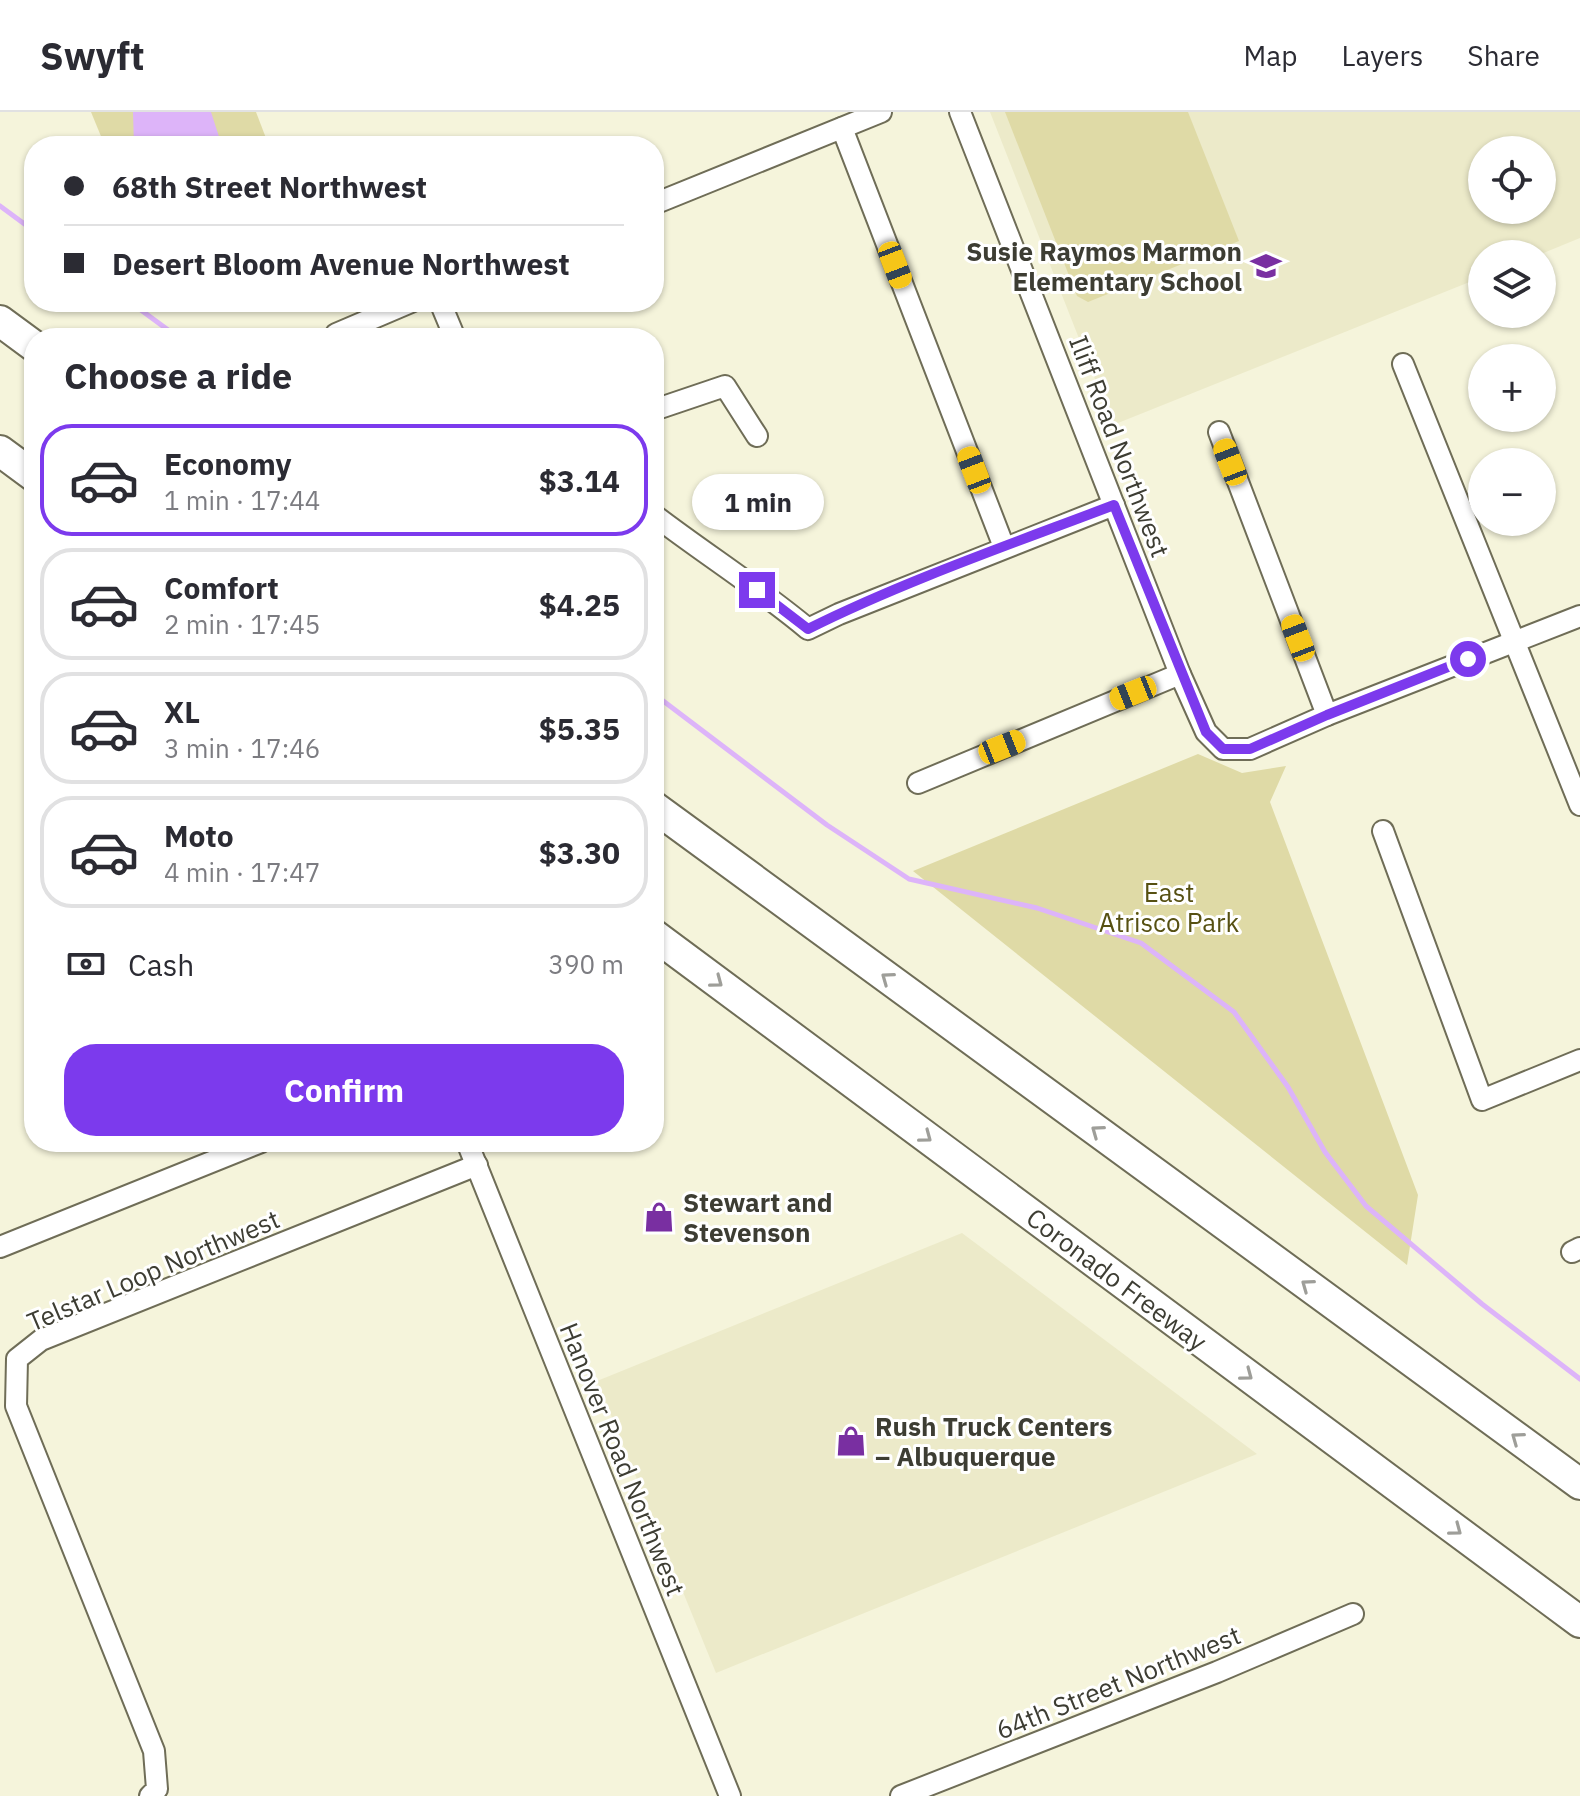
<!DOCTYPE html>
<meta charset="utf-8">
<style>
body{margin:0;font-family:"IBM Plex Sans",sans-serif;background:#f2f2f3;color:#2b2b33;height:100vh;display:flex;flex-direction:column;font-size:30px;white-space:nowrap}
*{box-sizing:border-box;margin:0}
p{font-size:26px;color:#7c7c81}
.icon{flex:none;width:44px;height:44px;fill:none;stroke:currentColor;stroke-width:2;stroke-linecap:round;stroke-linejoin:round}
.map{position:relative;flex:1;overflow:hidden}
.details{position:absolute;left:24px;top:216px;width:640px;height:824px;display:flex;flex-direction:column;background:#fff;border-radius:32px;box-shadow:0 2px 6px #0004}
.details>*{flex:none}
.guide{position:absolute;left:24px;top:24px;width:640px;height:176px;border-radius:32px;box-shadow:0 2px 6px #0004;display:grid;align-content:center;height:176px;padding:0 40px;background:#fff}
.fabs{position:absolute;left:1468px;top:24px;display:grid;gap:16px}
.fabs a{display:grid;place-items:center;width:88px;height:88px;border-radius:50%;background:#fff;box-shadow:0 2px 6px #0004;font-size:40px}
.end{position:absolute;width:36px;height:36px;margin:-18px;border:10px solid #7c3aed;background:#fff;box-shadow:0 0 0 4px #fff}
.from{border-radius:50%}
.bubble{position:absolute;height:56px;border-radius:28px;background:#fff;box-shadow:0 2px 6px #0004;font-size:26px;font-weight:700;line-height:56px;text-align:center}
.car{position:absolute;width:24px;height:48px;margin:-24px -12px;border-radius:10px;box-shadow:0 0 6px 2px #0007;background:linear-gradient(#f5c518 24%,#345 0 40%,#f5c518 0 76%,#345 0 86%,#f5c518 0)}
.guide b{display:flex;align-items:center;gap:28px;height:76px;font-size:30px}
.guide b+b{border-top:2px solid #e1e1e2}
.guide i{width:20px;height:20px;background:#2b2b33}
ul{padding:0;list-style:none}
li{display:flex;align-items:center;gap:24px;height:112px;margin:0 16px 12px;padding:0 24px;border:4px solid #e1e1e2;border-radius:32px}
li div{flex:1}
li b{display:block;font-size:30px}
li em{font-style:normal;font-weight:700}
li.active{border-color:#7c3aed}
li>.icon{width:72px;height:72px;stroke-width:1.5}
h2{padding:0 40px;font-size:36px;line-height:96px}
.pay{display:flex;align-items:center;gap:20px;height:88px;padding:0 40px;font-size:30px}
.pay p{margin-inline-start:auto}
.cta{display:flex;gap:16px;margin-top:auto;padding:16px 40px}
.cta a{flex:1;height:92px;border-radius:32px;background:#7c3aed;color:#fff;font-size:32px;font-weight:700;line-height:92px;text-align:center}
header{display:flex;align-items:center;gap:48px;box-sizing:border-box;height:112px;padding:0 40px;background:#fff;border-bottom:2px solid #e1e1e2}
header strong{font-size:38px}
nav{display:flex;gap:44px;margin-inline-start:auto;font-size:28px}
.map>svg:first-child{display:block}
.built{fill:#eceac9;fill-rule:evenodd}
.green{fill:#dfdaa6}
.water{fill:#ddb4f9}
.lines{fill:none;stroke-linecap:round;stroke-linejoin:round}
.stream{stroke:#ddb4f9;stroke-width:5}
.minor-casing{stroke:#6f6d57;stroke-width:24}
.highway-casing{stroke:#6f6d57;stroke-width:34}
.minor{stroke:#fff;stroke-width:20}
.highway{stroke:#fff;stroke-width:30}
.oneway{stroke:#9e9e99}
.route{stroke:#7c3aed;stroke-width:10}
.labels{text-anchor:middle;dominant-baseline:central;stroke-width:6;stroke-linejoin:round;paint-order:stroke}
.poi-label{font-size:26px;font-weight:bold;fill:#3d3d33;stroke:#fff;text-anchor:start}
.street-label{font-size:26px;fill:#3d3d33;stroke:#fff}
.park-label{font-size:26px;fill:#565012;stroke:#fff}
</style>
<header>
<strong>Swyft</strong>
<nav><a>Map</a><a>Layers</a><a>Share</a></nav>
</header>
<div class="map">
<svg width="1580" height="1684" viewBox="0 0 1580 1684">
<rect width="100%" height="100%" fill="#f5f4db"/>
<!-- built -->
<g class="built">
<path d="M990 0H1580V126L1541 142H1482V165L1113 313ZM1482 38H1542V98H1482Z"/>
<path d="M962 1121 1257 1342 716 1561 597 1269Z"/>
</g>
<!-- green -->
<g class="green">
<path d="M91 0H256L269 34H105Z"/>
<path d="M1005 0H1188L1239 129 1088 190 1077 184Z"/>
<path d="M1198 642 1242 661 1286 654 1270 690 1418 1083 1407 1153 913 759Z"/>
</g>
<!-- water -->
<path class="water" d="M133 0H211L222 34H134Z"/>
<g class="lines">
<!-- stream -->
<g class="stream">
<path d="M0 94 34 119"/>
<path d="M130 190 179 226"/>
<path d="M654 582 827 713 909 767 1037 796 1141 831 1234 900 1288 975 1325 1040 1366 1094 1482 1192 1580 1267"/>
</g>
<!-- minor casing -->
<g class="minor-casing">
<g id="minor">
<path d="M960 0 1180 562 1206 620 1223 637H1250L1327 603 1580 504"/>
<path d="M842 16 1004 435"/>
<path d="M654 92 881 0"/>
<path d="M440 190 455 226"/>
<path d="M336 222 411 190"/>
<path d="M1403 252 1580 693"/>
<path d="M654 298 725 274 757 324"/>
<path d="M1219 320 1327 603"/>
<path d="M654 403C705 442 759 476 808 517L839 502 1114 393"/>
<path d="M918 671 1180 562"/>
<path d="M1383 719 1482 988 1580 948"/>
<path d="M467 1030 730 1684"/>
<path d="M0 1135 261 1030"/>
<path d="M1572 1140 1580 1136"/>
<path d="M150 1684 157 1677 154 1639 16 1294 17 1247 41 1228 477 1053"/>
<path d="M901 1684 1217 1560 1353 1502"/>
</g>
</g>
<!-- highway casing -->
<g class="highway-casing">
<g id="highway">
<path d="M0 209 34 234"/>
<path d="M0 339 34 364"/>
<path d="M654 695 1580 1372"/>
<path d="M654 823 1580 1510"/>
</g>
</g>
<!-- minor -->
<use href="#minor" class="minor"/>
<!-- highway -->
<use href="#highway" class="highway"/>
</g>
<!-- one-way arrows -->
<defs><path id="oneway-chevron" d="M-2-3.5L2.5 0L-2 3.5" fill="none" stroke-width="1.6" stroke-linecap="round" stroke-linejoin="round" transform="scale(2)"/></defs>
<g class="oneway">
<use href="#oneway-chevron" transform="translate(887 866) rotate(-144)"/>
<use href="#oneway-chevron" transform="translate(717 870) rotate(37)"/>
<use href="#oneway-chevron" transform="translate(1097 1019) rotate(-144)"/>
<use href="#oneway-chevron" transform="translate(926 1025) rotate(37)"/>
<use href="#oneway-chevron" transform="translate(1307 1173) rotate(-144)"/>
<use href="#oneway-chevron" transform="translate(1247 1263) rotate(37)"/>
<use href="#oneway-chevron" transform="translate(1517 1326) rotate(-144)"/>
<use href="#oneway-chevron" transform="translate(1456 1418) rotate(37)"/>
</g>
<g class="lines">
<!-- route -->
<path class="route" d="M757 478 808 517C904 469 1014 431 1114 393L1206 620 1223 637H1250L1327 603 1468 547"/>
</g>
<!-- icons -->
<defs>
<g id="school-bare" transform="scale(2.4)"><path d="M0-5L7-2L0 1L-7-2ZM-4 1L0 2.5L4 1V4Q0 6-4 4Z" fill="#792fa1" stroke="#fff" stroke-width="2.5" paint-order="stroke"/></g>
<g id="shop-bare" transform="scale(2.4)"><path d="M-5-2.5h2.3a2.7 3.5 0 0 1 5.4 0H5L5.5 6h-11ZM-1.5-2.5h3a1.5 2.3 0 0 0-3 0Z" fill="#792fa1" stroke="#fff" stroke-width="2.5" paint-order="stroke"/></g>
</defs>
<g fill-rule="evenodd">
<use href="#school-bare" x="1266" y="154"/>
<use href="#shop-bare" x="659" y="1105"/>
<use href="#shop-bare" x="851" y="1329"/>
</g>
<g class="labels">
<!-- poi labels -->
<g class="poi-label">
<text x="1242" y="139" text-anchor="end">Susie Raymos Marmon<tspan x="1242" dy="30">Elementary School</tspan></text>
<text x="683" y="1090">Stewart and<tspan x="683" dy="30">Stevenson</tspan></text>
<text x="875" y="1314">Rush Truck Centers<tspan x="875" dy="30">– Albuquerque</tspan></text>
</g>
<!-- street labels -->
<g class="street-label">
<text transform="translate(1120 334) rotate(69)">Iliff Road Northwest</text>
<text transform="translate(153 1158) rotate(-23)">Telstar Loop Northwest</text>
<text transform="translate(1117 1167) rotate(37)">Coronado Freeway</text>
<text transform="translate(623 1347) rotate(68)">Hanover Road Northwest</text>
<text transform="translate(1118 1570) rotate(-22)">64th Street Northwest</text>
</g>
<!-- park labels -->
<g class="park-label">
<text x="1169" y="780">East<tspan x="1169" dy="30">Atrisco Park</tspan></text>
</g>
</g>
</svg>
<div class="fabs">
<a><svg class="icon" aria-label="locate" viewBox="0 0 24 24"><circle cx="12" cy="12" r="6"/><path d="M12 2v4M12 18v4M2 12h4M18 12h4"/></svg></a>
<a><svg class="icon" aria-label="layers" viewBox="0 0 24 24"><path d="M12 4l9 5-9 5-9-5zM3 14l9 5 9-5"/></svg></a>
<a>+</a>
<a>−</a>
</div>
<i class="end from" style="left:1468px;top:547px"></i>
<i class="end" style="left:757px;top:478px"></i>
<div class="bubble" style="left:692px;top:362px;width:132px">1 min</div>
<i class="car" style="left:895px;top:153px;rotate:159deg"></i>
<i class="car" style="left:1230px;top:350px;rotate:339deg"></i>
<i class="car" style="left:974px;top:358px;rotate:339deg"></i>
<i class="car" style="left:1298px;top:526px;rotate:339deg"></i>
<i class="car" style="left:1133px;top:581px;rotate:248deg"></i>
<i class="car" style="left:1002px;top:635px;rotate:68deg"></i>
<div class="guide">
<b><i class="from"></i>68th Street Northwest</b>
<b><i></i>Desert Bloom Avenue Northwest</b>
</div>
<section class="details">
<h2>Choose a ride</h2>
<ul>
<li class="active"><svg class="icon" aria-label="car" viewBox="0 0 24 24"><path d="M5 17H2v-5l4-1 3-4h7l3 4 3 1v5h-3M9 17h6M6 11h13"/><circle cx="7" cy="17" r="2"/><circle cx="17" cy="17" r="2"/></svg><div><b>Economy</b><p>1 min · 17:44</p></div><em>$3.14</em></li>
<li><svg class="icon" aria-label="car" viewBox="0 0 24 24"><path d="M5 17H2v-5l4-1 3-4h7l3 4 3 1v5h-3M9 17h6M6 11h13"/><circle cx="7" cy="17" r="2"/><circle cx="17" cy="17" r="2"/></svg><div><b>Comfort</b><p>2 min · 17:45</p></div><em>$4.25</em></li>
<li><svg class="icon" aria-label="car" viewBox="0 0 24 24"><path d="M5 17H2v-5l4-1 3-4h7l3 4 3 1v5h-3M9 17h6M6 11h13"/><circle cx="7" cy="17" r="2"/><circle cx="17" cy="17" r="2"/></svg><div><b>XL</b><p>3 min · 17:46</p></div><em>$5.35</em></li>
<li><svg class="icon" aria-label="car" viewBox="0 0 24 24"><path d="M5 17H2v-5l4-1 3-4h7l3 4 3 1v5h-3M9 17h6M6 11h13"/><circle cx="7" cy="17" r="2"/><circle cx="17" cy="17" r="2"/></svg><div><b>Moto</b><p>4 min · 17:47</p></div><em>$3.30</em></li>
</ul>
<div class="pay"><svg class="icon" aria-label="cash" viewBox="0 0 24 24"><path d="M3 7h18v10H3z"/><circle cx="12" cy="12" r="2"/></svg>Cash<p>390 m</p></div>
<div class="cta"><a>Confirm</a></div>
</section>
</div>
